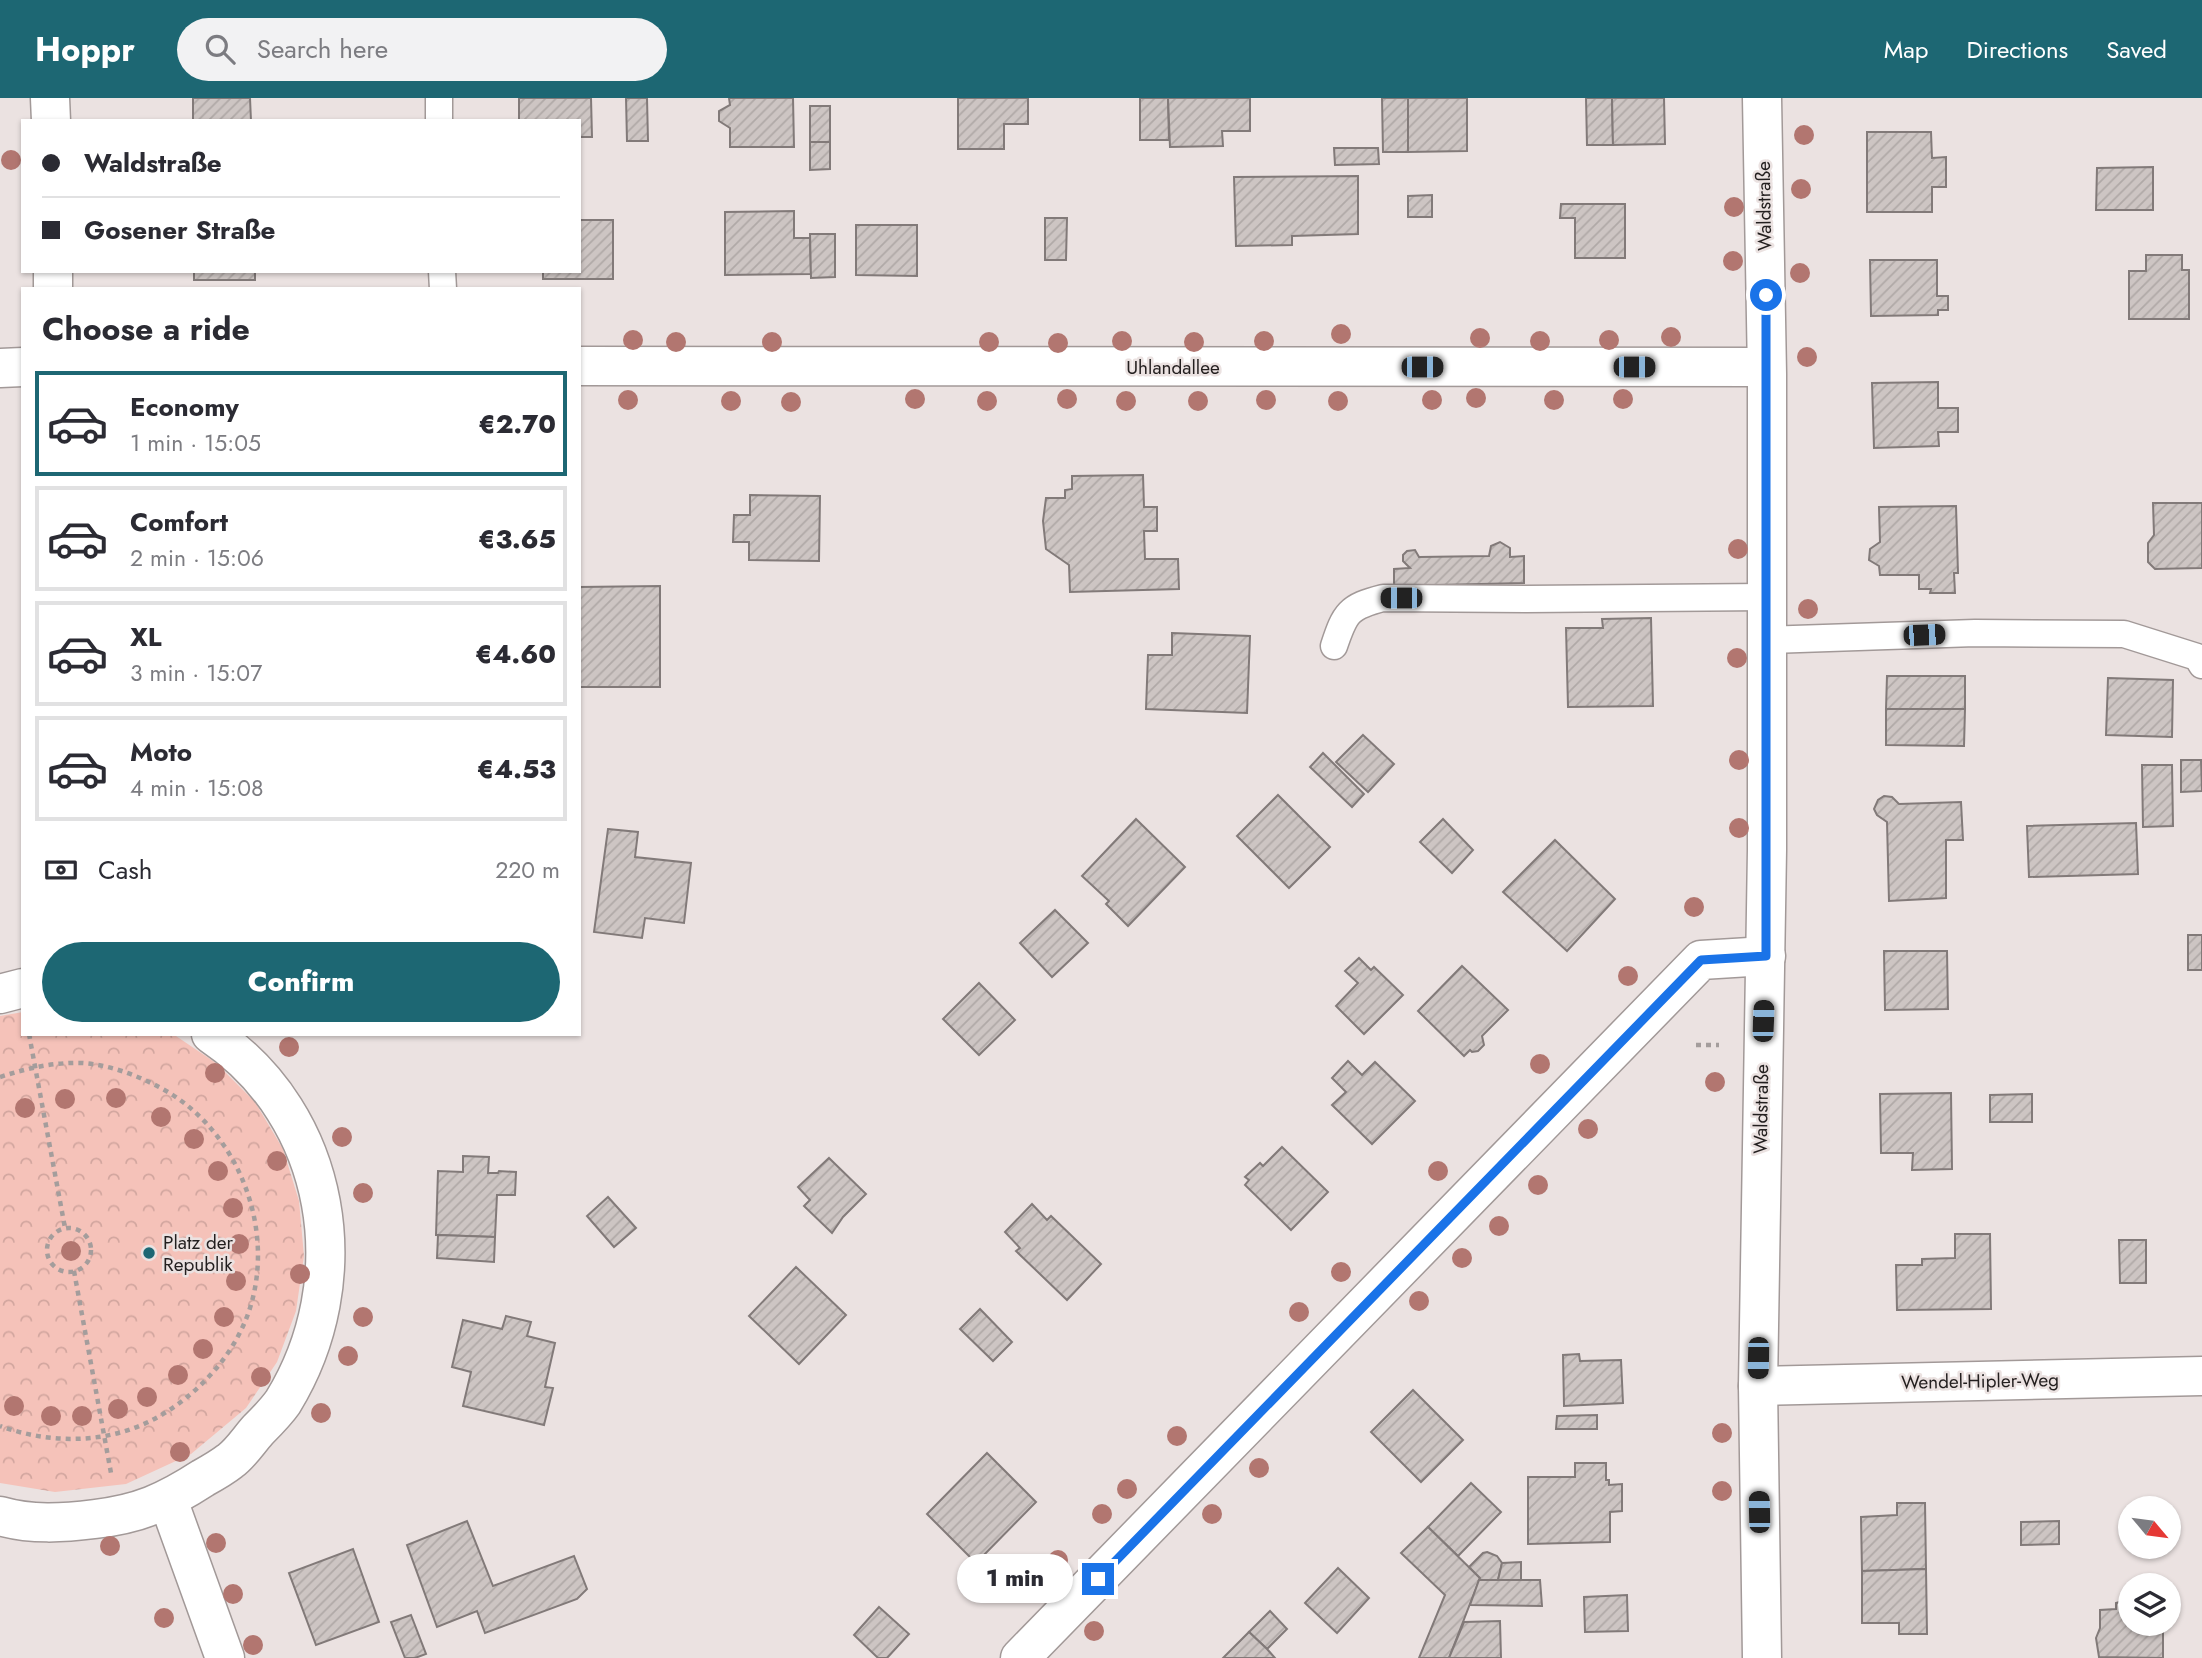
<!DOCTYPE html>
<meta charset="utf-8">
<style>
body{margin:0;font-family:Jost,sans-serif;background:#f2f2f3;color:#2b2b33;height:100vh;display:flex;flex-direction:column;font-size:26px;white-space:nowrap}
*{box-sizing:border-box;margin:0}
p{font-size:23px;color:#7c7c81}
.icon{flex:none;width:38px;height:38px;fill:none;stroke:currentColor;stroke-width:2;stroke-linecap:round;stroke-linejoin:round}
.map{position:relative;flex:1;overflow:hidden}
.details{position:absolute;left:21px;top:189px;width:560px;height:749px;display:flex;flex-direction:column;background:#fff;border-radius:0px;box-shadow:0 2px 5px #0004}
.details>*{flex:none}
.banner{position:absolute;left:21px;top:21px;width:560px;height:154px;border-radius:0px;box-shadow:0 2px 5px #0004;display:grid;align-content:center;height:154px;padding:0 21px;background:#fff}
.needle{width:46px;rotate:119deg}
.controls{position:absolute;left:2118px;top:1398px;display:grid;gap:14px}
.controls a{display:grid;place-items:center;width:63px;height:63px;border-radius:50%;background:#fff;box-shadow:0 2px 5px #0004;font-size:35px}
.end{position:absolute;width:32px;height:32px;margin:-16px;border:9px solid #1a73e8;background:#fff;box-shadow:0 0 0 4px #fff}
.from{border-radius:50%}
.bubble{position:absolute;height:49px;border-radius:24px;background:#fff;box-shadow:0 2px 5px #0004;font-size:23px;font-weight:800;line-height:49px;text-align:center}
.car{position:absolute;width:21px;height:42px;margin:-21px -10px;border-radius:9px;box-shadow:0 0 5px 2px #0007;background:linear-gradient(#222 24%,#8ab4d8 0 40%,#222 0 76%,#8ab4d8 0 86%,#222 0)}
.banner b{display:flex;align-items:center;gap:24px;height:66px;font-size:26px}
.banner b+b{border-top:2px solid #e1e1e2}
.banner i{width:18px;height:18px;background:#2b2b33}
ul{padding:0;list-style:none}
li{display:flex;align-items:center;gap:21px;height:105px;margin:0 14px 10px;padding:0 7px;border:4px solid #e1e1e2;border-radius:0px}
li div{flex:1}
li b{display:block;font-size:26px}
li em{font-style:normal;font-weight:800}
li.active{border-color:#1d6773}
li>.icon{width:63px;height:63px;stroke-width:1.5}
h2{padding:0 21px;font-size:32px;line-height:84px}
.pay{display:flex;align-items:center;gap:18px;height:77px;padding:0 21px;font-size:26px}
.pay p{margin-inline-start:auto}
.button{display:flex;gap:14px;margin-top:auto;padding:14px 21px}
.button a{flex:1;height:80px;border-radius:42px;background:#1d6773;color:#fff;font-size:28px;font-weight:800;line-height:80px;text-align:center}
header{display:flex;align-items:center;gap:42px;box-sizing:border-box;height:98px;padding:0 35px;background:#1d6773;color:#fff}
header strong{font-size:33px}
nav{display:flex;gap:38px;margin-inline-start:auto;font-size:24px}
.search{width:490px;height:63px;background:#f2f2f3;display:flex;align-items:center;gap:18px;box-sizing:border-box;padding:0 24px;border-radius:38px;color:#7c7c81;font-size:26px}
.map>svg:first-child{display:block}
.park{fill:url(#park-crowns)}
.building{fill:url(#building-hatch);stroke:#827a79;stroke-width:2}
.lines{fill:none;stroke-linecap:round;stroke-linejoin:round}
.service-casing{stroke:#a29998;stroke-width:29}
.minor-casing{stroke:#a29998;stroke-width:41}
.path{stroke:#a49d9c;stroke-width:4.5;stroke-dasharray:5 5;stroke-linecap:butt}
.service{stroke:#fff;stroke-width:26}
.minor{stroke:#fff;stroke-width:38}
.tree{fill:#b27670}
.route{stroke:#1a73e8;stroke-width:9}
.poi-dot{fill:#1d6773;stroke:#ebe2e1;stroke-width:2.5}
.labels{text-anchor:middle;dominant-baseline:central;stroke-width:5;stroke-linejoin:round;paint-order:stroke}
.street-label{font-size:19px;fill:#231f1f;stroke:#ebe2e1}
.poi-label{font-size:19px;fill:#231f1f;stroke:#ebe2e1;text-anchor:start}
</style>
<header>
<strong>Hoppr</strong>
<div class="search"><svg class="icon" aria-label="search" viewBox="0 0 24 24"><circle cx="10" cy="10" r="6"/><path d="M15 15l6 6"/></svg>Search here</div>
<nav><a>Map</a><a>Directions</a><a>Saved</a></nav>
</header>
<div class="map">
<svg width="2202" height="1560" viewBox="0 0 2202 1560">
<defs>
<pattern id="park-crowns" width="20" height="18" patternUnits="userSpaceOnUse" patternTransform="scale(1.75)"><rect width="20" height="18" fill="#f5c2b9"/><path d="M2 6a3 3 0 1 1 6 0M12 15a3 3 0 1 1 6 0" fill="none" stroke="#d2a69f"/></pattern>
<pattern id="building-hatch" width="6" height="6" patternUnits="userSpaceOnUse" patternTransform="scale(1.75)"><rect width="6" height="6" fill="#cdc5c3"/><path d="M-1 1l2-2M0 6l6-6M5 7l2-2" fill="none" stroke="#b0a9a7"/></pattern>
</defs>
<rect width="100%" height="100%" fill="#ebe2e1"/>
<!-- park -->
<path class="park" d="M23 914V936H173L216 965 255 1004 283 1051 299 1103 304 1158 296 1213 277 1264 246 1310 191 1356 126 1386 55 1394 0 1385V918Z"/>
<!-- building -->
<g class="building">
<path d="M193 0H250L251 23H193Z"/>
<path d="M519 0H591L592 39H579V23H519Z"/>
<path d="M626 0H647L648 43H627Z"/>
<path d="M729 0H793L794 49H730V30L719 23V13L730 7Z"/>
<path d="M958 0H1028V26H1004V51H958Z"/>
<path d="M1140 0H1168L1169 42H1140Z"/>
<path d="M1168 0H1250V33H1222L1223 48 1170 49Z"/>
<path d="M1382 0H1408V54H1383Z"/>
<path d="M1408 0H1467V53L1408 54Z"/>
<path d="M1586 0H1612L1613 47H1587Z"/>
<path d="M1612 0H1664L1665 46 1613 47Z"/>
<rect x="810" y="8" width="20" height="36"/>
<path d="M1867 34H1931L1932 60 1946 59V89H1932V114H1867Z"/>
<path d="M810 44H830V71L810 72Z"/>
<path d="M1334 50H1378L1379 66 1335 67Z"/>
<path d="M2153 69V112H2096L2097 70Z"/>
<path d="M1358 78V136L1292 138V147L1236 148 1234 79Z"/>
<path d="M1432 97V119H1408V98Z"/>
<path d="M1561 106H1625V160H1575V120H1560Z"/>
<path d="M794 113V140H810L811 176 725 177V114Z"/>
<path d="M1045 120H1067L1066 162H1045Z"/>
<path d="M579 122H613V181H543V173H579Z"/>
<path d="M856 127H917V178L856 177Z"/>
<path d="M810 136H835V179L811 180Z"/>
<path d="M2146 157H2182V172H2189V221H2129V173H2146Z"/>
<path d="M1870 162H1937V198H1948V212H1938V217L1871 218Z"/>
<rect x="194" y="173" width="61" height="9"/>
<path d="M1938 284V310H1958V334H1938L1939 348 1874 350 1872 285Z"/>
<path d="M1143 377 1144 409H1157V433H1144L1145 461H1178L1179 491 1070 494 1069 467 1046 451 1043 423 1046 400H1065V392L1072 391V378Z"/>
<path d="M750 397 820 398 819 463 749 462V444H733L734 417H750Z"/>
<path d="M2153 405H2202V470L2155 471 2148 464V445L2154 437Z"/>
<path d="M1956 408 1958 475H1954L1955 495H1930L1931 491H1919V477H1880L1879 468 1869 462 1870 451 1880 444 1879 409Z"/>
<path d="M1500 444 1510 450V459L1524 458V485L1394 488V471L1410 470 1403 463V457L1407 453 1415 452 1419 459 1489 458 1491 448Z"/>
<path d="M660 488V589H579V489Z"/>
<path d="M1651 520 1653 608 1568 609 1566 530H1603L1602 521Z"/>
<path d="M1172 535 1250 538 1247 615 1146 611 1148 557H1172Z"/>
<path d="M1887 578H1965V611H1886Z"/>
<path d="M2108 580 2173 582 2172 639 2106 637Z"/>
<path d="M1886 611H1965L1964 648 1886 647Z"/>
<path d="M1363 637 1394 666 1368 694 1336 664Z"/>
<path d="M1323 655 1364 696 1352 709 1310 669Z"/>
<path d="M2181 662H2201L2202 693 2181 694Z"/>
<path d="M2142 667H2172L2173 728 2143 729Z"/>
<path d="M1278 697 1330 749 1289 790 1237 738Z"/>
<path d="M1884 698 1892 699 1899 706 1961 704 1963 742H1946V800L1889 803 1887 724 1877 717 1874 711 1878 702Z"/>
<path d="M1136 721 1185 769 1128 828 1106 806 1109 803 1082 778Z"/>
<path d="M1443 721 1473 752 1452 775 1420 744Z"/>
<path d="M2136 725 2138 776 2029 779 2027 728Z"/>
<path d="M608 731 638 734 635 759 691 765 684 825 645 820 642 840 594 834Z"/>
<path d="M1555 742 1615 801 1567 853 1503 794Z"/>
<path d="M1055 812 1088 845 1052 879 1020 845Z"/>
<rect x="2188" y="837" width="14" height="35"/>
<path d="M1884 853H1947L1948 911 1885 912Z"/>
<path d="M1359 860 1371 872 1374 869 1403 897 1364 936 1336 908 1358 885 1345 873Z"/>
<path d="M1462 868 1508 912 1482 938 1484 947 1478 953 1472 954 1470 952 1464 958 1418 913Z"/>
<path d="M979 885 1015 922 979 957 943 921Z"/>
<path d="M1348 963 1362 977 1375 964 1415 1003 1372 1046 1332 1007 1346 994 1332 980Z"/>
<path d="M1951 995 1952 1071 1912 1072 1913 1055H1881L1880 996Z"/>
<path d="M2032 996V1024H1990V997Z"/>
<path d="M1282 1049 1328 1094 1291 1132 1245 1087 1249 1082 1245 1079 1260 1065 1263 1068Z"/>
<path d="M463 1058 489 1059 488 1075H498L499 1073 516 1074 515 1097H497L495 1139 436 1137 438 1073 463 1074Z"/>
<path d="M829 1060 866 1096 843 1119 832 1135 804 1108 810 1102 798 1089Z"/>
<path d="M608 1099 636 1130 614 1149 587 1118Z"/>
<path d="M1032 1106 1047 1122 1051 1118 1101 1166 1067 1202 1016 1153 1020 1150 1005 1134Z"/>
<path d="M1955 1136H1990L1991 1211 1897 1212 1896 1167H1922V1161L1955 1160Z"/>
<path d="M438 1137 495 1139 494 1164 437 1160Z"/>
<path d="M2119 1142H2146V1185H2120Z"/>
<path d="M796 1169 846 1217 799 1266 749 1218Z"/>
<path d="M980 1211 1012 1244 993 1263 960 1231Z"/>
<path d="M506 1218 531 1224 527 1238 555 1245 545 1289 553 1290 544 1327 463 1308 471 1274 452 1269 463 1222 502 1231Z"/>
<path d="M1579 1256 1580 1263 1621 1262 1623 1305 1564 1308 1563 1257Z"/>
<path d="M1413 1292 1463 1342 1421 1384 1371 1334Z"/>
<path d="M1597 1317V1331H1556L1557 1318Z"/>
<path d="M987 1355 1036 1404 976 1465 927 1416Z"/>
<path d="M1575 1365H1606V1382H1609V1387L1622 1386V1413L1610 1414V1444L1528 1446V1379H1575Z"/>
<path d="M1471 1385 1501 1414 1458 1458 1428 1429Z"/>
<path d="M1897 1405H1925L1926 1471 1862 1473 1861 1419 1897 1417Z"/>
<path d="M467 1423 493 1488 574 1458 587 1491 577 1501 485 1535 477 1513 437 1529 407 1447Z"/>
<path d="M2059 1423V1446L2021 1447V1424Z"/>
<path d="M1428 1429 1480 1480 1449 1560H1419L1445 1497 1401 1455Z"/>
<path d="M353 1451 379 1524 316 1547 289 1475Z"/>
<path d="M1487 1454 1497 1458 1502 1465 1498 1482H1479L1480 1480 1469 1469 1483 1455Z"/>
<path d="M1521 1464V1482H1498L1502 1465Z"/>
<path d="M1338 1470 1369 1500 1337 1535 1305 1505Z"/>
<path d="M1926 1471 1927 1536H1899V1525H1862V1473Z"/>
<path d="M1479 1482H1540L1542 1508 1470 1507Z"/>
<path d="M1627 1497 1628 1533 1585 1534 1584 1499Z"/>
<path d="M2126 1502H2130V1526H2163V1560L2099 1559 2096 1540 2100 1530V1512L2116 1511V1505Z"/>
<path d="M879 1509 909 1536 887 1560H878L854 1537Z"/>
<path d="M1270 1513 1287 1531 1267 1551 1249 1534Z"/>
<path d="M411 1517 426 1556 415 1560H405L391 1524Z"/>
<path d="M1500 1523 1501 1560H1449L1464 1524Z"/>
<path d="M1249 1534 1267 1551 1275 1560H1223Z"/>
</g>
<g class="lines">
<!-- service casing -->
<g class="service-casing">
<g id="service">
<path d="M439 0V23"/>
<path d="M442 173 443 191"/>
<path d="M1767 542 1975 535 2124 536 2197 559 2202 567"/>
<path d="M1334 548C1345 515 1348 509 1383 500L1527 501 1766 499"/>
</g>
</g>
<!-- minor casing -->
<g class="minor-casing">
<g id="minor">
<path d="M50 0 51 23"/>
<path d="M53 173V191"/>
<path d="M579 268 1766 269"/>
<path d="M0 270 23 269"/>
<path d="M0 896 23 890"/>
<path d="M1758 1288 2202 1278"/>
<path d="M168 1402 225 1560"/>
<path d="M0 1418C31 1427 63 1425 95 1421 139 1416 166 1404 203 1380 212 1375 221 1370 230 1363 241 1355 249 1342 258 1332 267 1323 276 1314 283 1304 358 1182 333 1018 211 936"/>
<path d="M1020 1560 1701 862 1766 858"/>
<path d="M1762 1560 1758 1288 1767 752V276L1762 0"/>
</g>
</g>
<!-- path -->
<g class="path">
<path d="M29 936 65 1130"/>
<path d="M1696 947H1719"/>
<path d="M0 979C28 970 54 964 83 965 110 967 136 977 159 989 238 1030 278 1132 248 1216 233 1257 203 1290 168 1313 117 1346 56 1348 0 1328"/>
<circle cx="69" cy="1152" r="22"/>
<path d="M74 1173 111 1375"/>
</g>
<!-- service -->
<use href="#service" class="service"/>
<!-- minor -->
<use href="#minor" class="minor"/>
</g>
<!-- trees -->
<g class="tree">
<circle cx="1804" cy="37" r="10"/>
<circle cx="11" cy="62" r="10"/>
<circle cx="1801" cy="91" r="10"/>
<circle cx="1734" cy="109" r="10"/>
<circle cx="1733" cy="163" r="10"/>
<circle cx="1800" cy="175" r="10"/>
<circle cx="1341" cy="236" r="10"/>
<circle cx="1671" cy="239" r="10"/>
<circle cx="1480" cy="240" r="10"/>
<circle cx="633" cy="242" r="10"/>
<circle cx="1609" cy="242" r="10"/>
<circle cx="1122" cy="243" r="10"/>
<circle cx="1264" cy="243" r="10"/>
<circle cx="1540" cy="243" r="10"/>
<circle cx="676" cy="244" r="10"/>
<circle cx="772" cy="244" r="10"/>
<circle cx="989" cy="244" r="10"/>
<circle cx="1194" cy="244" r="10"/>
<circle cx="1058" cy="245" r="10"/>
<circle cx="1807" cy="259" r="10"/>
<circle cx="1476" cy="300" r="10"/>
<circle cx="915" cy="301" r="10"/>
<circle cx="1067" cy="301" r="10"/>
<circle cx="1623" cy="301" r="10"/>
<circle cx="628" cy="302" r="10"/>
<circle cx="1266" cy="302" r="10"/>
<circle cx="1432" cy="302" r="10"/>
<circle cx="1554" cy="302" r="10"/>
<circle cx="731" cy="303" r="10"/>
<circle cx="987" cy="303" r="10"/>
<circle cx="1126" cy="303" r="10"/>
<circle cx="1198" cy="303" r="10"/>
<circle cx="1338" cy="303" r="10"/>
<circle cx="791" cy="304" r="10"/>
<circle cx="1738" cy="451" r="10"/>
<circle cx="1808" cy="511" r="10"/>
<circle cx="1737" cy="560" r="10"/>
<circle cx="1739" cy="662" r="10"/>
<circle cx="1739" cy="730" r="10"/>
<circle cx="1694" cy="809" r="10"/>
<circle cx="1628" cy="878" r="10"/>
<circle cx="289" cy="949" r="10"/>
<circle cx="1540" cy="966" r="10"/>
<circle cx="215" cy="975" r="10"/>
<circle cx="1715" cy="984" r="10"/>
<circle cx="116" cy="1000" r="10"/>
<circle cx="65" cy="1001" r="10"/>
<circle cx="25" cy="1010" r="10"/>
<circle cx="161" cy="1019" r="10"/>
<circle cx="1588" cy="1031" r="10"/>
<circle cx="342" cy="1039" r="10"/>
<circle cx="194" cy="1041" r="10"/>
<circle cx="277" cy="1063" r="10"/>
<circle cx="218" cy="1073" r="10"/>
<circle cx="1438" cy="1073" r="10"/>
<circle cx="1538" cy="1087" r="10"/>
<circle cx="363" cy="1095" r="10"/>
<circle cx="233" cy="1110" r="10"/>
<circle cx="1499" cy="1128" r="10"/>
<circle cx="239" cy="1146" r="10"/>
<circle cx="71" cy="1153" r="10"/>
<circle cx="1462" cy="1160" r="10"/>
<circle cx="1341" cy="1174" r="10"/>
<circle cx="300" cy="1176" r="10"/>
<circle cx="236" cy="1183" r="10"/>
<circle cx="1419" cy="1203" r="10"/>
<circle cx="1299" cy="1214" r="10"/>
<circle cx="224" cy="1219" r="10"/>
<circle cx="363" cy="1219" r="10"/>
<circle cx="203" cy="1251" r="10"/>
<circle cx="348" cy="1258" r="10"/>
<circle cx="178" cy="1277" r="10"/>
<circle cx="261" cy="1279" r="10"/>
<circle cx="147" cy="1299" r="10"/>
<circle cx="14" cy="1308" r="10"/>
<circle cx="118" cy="1311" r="10"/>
<circle cx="321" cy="1315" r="10"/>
<circle cx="51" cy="1318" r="10"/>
<circle cx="82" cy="1318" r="10"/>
<circle cx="1722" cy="1335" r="10"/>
<circle cx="1177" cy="1338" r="10"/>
<circle cx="180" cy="1354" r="10"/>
<circle cx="1259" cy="1370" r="10"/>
<circle cx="1127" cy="1391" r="10"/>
<circle cx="1722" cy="1393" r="10"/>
<circle cx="1102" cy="1416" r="10"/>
<circle cx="1212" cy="1416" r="10"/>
<circle cx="216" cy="1445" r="10"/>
<circle cx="110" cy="1448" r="10"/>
<circle cx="1058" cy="1462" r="10"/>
<circle cx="233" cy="1496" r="10"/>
<circle cx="164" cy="1520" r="10"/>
<circle cx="1094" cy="1533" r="10"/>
<circle cx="253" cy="1547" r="10"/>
</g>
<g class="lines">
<!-- route -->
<path class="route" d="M1098 1481 1701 862 1766 858V197"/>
</g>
<!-- markers -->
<circle class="poi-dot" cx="149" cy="1155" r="7"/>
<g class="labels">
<!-- street labels -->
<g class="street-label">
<text transform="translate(1764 108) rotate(-91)">Waldstraße</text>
<text x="1173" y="269">Uhlandallee</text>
<text transform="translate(1761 1011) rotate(-89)">Waldstraße</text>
<text transform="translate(1980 1283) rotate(-1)">Wendel-Hipler-Weg</text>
</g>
<!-- poi labels -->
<g class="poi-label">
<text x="163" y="1144">Platz der<tspan x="163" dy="22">Republik</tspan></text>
</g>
</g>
</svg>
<div class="controls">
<a><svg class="needle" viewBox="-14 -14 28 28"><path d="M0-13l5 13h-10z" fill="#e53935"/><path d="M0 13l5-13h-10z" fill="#7c7c81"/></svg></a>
<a><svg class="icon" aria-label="layers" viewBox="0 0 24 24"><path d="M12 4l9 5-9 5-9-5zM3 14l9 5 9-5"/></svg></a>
</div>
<i class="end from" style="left:1766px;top:197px"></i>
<i class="end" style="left:1098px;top:1481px"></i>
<div class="bubble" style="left:957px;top:1456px;width:116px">1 min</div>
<i class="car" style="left:1422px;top:269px;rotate:90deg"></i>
<i class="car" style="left:1634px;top:269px;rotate:90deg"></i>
<i class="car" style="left:1401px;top:500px;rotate:270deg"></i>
<i class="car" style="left:1924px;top:537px;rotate:88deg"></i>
<i class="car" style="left:1763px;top:923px;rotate:2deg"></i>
<i class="car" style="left:1758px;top:1260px;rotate:181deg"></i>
<i class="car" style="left:1759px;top:1414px;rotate:359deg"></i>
<div class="banner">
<b><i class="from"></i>Waldstraße</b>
<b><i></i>Gosener Straße</b>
</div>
<section class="details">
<h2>Choose a ride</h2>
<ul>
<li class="active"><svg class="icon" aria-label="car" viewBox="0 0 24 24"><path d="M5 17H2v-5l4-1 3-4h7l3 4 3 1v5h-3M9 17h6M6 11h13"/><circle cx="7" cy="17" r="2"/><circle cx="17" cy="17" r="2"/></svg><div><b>Economy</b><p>1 min · 15:05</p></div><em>€2.70</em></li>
<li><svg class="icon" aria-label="car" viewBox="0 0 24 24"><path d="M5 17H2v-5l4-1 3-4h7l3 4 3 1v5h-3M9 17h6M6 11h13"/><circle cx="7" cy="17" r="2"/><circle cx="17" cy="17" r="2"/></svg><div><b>Comfort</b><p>2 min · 15:06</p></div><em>€3.65</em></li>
<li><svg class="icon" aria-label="car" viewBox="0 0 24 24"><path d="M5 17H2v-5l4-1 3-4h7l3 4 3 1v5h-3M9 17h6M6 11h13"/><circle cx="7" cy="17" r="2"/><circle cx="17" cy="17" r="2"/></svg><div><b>XL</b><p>3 min · 15:07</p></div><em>€4.60</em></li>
<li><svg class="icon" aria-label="car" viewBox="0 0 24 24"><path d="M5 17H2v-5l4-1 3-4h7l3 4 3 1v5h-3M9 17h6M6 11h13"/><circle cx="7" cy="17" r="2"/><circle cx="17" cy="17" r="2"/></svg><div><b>Moto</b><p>4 min · 15:08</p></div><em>€4.53</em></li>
</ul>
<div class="pay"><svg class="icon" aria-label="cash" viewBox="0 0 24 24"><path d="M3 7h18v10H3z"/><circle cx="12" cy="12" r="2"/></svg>Cash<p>220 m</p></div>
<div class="button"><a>Confirm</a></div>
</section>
</div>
